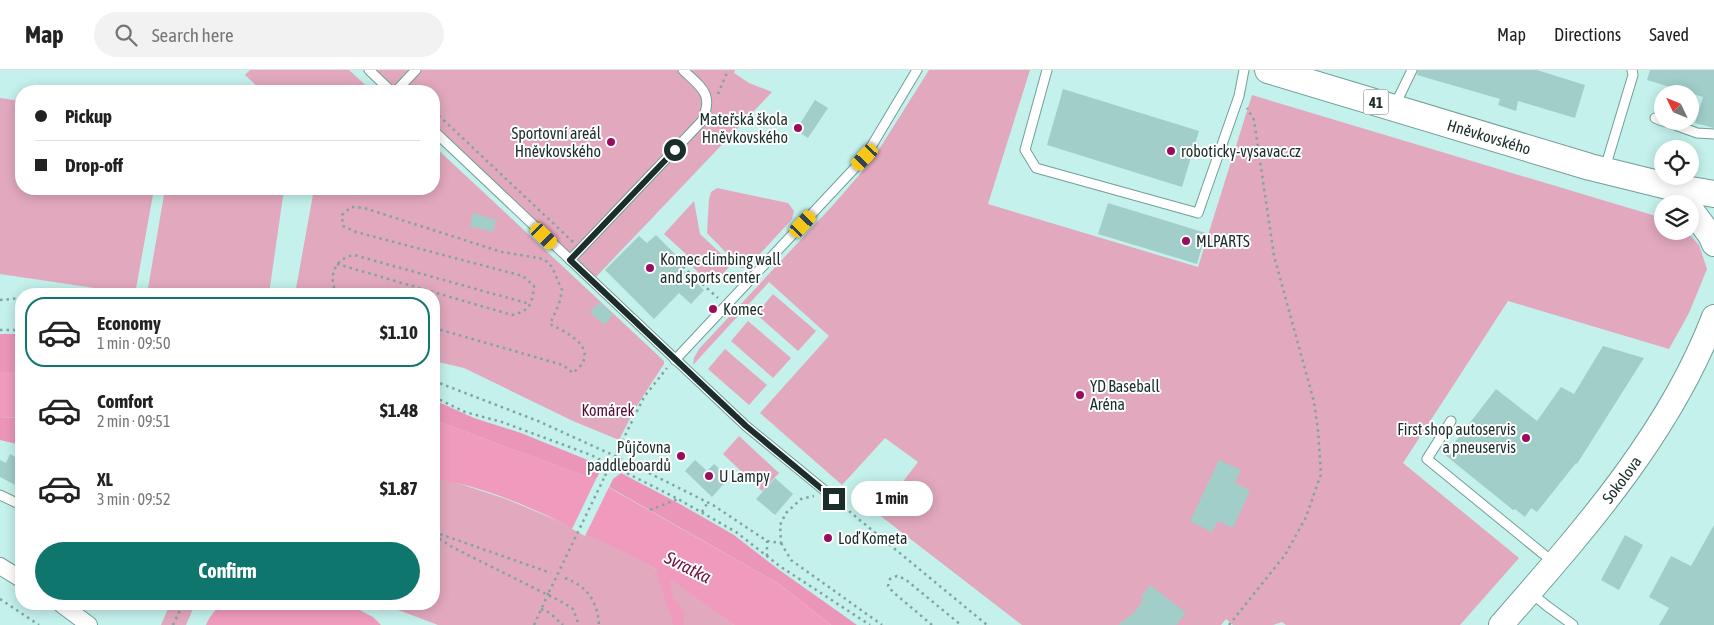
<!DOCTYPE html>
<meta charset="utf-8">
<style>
body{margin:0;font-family:"Asap Condensed",sans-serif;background:#f2f2f2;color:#222;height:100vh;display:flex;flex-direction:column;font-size:19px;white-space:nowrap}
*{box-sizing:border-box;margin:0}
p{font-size:16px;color:#767676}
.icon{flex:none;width:28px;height:28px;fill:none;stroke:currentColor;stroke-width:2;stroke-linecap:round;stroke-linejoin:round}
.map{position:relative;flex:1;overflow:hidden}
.drawer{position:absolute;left:15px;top:218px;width:425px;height:322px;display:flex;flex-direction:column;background:#fff;border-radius:20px;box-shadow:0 2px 12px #0003}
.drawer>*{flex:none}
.banner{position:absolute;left:15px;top:15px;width:425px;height:110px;border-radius:20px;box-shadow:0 2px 12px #0003;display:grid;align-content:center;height:110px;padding:0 20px;background:#fff}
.needle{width:32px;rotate:313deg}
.controls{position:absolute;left:1654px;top:15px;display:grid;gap:10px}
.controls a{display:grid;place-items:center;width:45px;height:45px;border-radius:50%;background:#fff;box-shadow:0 2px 12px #0003;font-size:25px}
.end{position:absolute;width:22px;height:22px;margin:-11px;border:6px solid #1c2e2c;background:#fff;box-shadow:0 0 0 2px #fff}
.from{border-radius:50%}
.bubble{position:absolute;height:35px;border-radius:18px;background:#fff;box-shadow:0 2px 12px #0003;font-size:16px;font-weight:700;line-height:35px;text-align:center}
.car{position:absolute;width:15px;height:30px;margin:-15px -8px;border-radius:6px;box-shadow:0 0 4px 1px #0007;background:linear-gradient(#f5c518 24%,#345 0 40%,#f5c518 0 76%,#345 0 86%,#f5c518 0)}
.banner b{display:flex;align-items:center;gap:18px;height:48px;font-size:19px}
.banner b+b{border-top:1px solid #e0e0e0}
.banner i{width:12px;height:12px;background:#222}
ul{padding:9px 0 0;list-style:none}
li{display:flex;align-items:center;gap:15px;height:70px;margin:0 10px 8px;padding:0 10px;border:2px solid transparent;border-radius:20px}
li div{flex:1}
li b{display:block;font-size:19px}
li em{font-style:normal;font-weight:700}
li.selected{border-color:#0f766e}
li>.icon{width:45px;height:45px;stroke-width:1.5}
.cta{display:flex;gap:10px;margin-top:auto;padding:10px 20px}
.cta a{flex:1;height:58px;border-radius:30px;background:#0f766e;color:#fff;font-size:20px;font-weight:700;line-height:58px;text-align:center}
header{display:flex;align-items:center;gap:30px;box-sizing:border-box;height:70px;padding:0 25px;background:#fff;border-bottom:1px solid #e0e0e0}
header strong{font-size:24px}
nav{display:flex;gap:28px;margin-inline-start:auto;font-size:18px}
.search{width:350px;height:45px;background:#f2f2f2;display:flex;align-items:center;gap:12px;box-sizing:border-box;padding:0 18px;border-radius:28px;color:#767676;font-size:19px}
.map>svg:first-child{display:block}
.green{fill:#e2a8be}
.forest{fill:#eb96b9}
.water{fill:#f09bbe}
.pier{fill:#c4f1ec}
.building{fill:#a1cec9}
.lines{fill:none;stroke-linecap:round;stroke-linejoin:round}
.lane-casing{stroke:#729e99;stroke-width:11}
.street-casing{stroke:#729e99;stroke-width:18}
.secondary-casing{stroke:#729e99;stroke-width:26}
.primary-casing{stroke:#729e99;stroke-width:28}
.path{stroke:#82a4a1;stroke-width:2.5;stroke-dasharray:2.5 4;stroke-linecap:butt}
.lane{stroke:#fff;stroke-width:9}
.street{stroke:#fff;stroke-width:16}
.secondary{stroke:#fff;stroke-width:24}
.primary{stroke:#fff;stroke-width:26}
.path-bridge{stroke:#82a4a1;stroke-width:2.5;stroke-dasharray:2.5 4;stroke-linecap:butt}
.route{stroke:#1c2e2c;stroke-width:6}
.poi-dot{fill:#9a0c5d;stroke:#fff;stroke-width:2}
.labels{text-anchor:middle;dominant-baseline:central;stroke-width:4;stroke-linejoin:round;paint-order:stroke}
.shield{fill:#fff;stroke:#606d6b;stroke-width:1}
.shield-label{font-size:15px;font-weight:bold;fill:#1c2e2c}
.poi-label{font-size:16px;fill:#1c2e2c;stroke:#fff;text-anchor:start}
.street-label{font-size:16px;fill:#1c2e2c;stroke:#fff}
.park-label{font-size:16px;fill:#580e35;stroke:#fff}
.water-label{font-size:18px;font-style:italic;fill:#731045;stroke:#fff}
</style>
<header>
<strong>Map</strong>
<div class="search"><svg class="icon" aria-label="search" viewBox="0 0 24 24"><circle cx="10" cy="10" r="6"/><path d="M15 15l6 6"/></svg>Search here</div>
<nav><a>Map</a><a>Directions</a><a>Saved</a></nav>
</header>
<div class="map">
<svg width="1714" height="555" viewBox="0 0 1714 555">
<rect width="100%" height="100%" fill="#c4f1ec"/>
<!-- green -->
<g class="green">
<path d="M250 0H349L372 21H262L245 5Z"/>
<path d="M376 0H735L734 3 749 13 772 22 595 208 434 55V21H398Z"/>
<path d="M929 0H1030L988 134 1198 197 1252 25 1659 147 1662 149V161H1686L1699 175 1707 199 1689 243 1669 279 1508 231 1403 393 1519 488 1460 555H1286L1282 552 1273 555H1233L1226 549 1221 555H1022L878 444 918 392 885 368 842 415 760 343 829 266 769 212 693 295 694 288 699 279 834 134 873 89Z"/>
<path d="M0 28 21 31V119H154L135 224 0 204Z"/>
<path d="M434 76 664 291V294L636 337 619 370 573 351 464 298 434 291V224H295L314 119H434Z"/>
<path d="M717 118 788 133 794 141 792 149 748 197 741 198 707 163 709 129 711 122Z"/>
<path d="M165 119H284L269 224H147Z"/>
<path d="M694 131 700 164 732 194 712 215 684 189 686 184 664 164Z"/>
<path d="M773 224 816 261 798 281 756 244Z"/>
<path d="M748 251 791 288 773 308 731 271Z"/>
<path d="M725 279 767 315 749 335 708 299Z"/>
<path d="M739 366 779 403 762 421 723 384Z"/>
<path d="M434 409 451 411 506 429 573 457 635 486 670 508 734 555H438L382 534H434Z"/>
<path d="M170 534H195L186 555H161Z"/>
</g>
<!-- forest -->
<g class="forest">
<rect x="0" y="264" width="21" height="38"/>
<path d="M434 330 474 348 521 363 600 395 599 403 596 410 434 350Z"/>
<path d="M0 347 21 348V375L0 370Z"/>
<path d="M621 403 680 434 734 465 778 499 857 555H831L779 514 609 417 613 409Z"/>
</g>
<!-- water -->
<g class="water">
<path d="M0 302H21V348L0 347Z"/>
<path d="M434 350 594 409 779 514 831 555H734L670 509 673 528 684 542V555H674L662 521 656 499C634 486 612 476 588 465 540 442 487 416 434 409Z"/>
<path d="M223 534H348L373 547 381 555H206C209 547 216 538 223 534Z"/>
</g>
<!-- pier -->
<path class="pier" d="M597 407 610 415 585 466 572 459Z"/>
<!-- building -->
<g class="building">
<path d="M1418 0H1537L1585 15 1575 48 1518 31 1516 41 1498 35 1500 29 1417 5Z"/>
<path d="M1650 0H1714V58L1695 53 1703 27 1647 10Z"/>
<path d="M1063 19 1199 61 1182 117 1047 75Z"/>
<path d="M815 30 828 38 808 68 796 60Z"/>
<path d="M1108 133 1206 163 1197 194 1098 164Z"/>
<path d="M473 143 496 150 493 162 470 156Z"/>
<path d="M656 165 676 185 672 189 704 220 691 234 679 223 654 249 605 200 639 166 647 173Z"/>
<path d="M600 232 613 245 604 255 590 242Z"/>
<path d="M1603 276 1644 288 1577 394 1576 393 1537 442 1531 438 1525 447 1515 439 1513 440 1445 385 1496 319 1537 351 1561 317 1574 324Z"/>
<path d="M10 384 21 390V418L0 407V390L6 393Z"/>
<path d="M695 390 707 401 714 394 729 408 712 427 685 401Z"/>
<path d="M1219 390 1241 400 1235 413 1250 420 1233 458 1218 451 1212 462 1190 451Z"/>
<path d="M775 408 793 424 775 445 756 429Z"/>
<path d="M1714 455V555H1659L1669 538 1649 527 1671 486 1691 496Z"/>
<path d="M1625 465 1643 475 1619 520 1601 510Z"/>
<path d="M1150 515 1186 543 1176 555H1118L1134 543 1144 529 1141 527Z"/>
</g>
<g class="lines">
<!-- lane casing -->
<g class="lane-casing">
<g id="lane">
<path d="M369 0 391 21"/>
<path d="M1047 0 1025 80 1036 98 1198 143 1239 26 1244 0"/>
<path d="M396 21 416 0"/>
<path d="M1395 35 1412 0"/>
<path d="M1655 48 1662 51"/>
<path d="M1664 51 1697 63 1714 64"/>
<path d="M434 61 746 356 835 429"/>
<path d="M1605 98 1633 5 1632 0"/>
<path d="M570 190 702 51C714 24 702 18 683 0"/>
<path d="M675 290 865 87 917 0"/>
<path d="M1451 351 1427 389 1553 492"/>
<path d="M0 425 21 435"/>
<path d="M1530 522 1547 536 1573 555"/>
</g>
</g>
<!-- street casing -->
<g class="street-casing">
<g id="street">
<path d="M0 496 21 509"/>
<path d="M61 534 89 555"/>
</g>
</g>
<!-- secondary casing -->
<g class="secondary-casing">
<g id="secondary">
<path d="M1690 138 1710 165 1714 174"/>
<path id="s1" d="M1501 555C1583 461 1669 365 1714 247"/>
</g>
</g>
<!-- primary casing -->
<g class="primary-casing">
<g id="primary">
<path id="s2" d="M1268 0 1590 97 1667 116 1714 124"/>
</g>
</g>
<!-- path -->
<g class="path">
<path d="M718 24 728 0"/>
<path d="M434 41 573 172"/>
<path d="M673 188 718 228"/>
<path d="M337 194 512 245C530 241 532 234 534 216L523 206 356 162 343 156 342 145 351 137 364 138 502 182 544 189 552 197 562 220 559 234 550 254C563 261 594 274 582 294 580 297 576 300 573 303L563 295 434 258"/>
<path d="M337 224C327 207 335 188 354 185L530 234"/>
<path d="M0 230 21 228"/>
<path d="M0 260H21"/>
<path d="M434 311 538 351 615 386 713 435 767 471 781 473 780 455 786 443 801 429 814 426"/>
<path d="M434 327 465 342 502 352 591 385 678 429 736 462 781 497 870 555"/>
<path d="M605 406 644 327 667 298"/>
<path d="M844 437 987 555"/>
<path d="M650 440 678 429"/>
<path d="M702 442 708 432"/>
<path d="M434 462 551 503"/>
<path d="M434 465 452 477 564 533 573 539 579 555"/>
<path d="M781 473 791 490 882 555"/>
<path d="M767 486V471"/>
<path d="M565 508C587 516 598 532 599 555"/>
<path d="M0 529 39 555"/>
<path d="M541 539 550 543 563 555"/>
<path d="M173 555 183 534"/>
<path d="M534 555 549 522"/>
<path d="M932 555 893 522 888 516 890 509 897 506 905 509 961 555"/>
<path d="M1229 555 1285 485 1306 447 1321 404 1318 360 1314 332 1274 186 1254 50 1247 38"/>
</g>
<!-- lane -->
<use href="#lane" class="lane"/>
<!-- street -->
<use href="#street" class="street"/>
<!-- secondary -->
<use href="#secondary" class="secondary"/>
<!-- primary -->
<use href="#primary" class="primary"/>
<!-- path-bridge -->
<path class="path-bridge" d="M549 522 605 406"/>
</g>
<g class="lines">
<!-- route -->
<path class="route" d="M675 80 570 190 746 356 834 429"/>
</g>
<!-- markers -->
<g class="poi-dot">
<circle cx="798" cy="58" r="5"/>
<circle cx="611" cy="72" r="5"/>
<circle cx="1171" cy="81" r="5"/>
<circle cx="1186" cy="171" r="5"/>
<circle cx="650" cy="198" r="5"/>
<circle cx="713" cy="239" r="5"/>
<circle cx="1080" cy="325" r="5"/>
<circle cx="1526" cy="368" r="5"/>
<circle cx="681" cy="386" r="5"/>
<circle cx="709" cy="406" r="5"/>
<circle cx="828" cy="468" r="5"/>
</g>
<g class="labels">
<!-- shield labels -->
<rect class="shield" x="1363.5" y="19.5" width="25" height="25" rx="4"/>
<g class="shield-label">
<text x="1376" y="32">41</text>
</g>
<!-- poi labels -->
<g class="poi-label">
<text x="788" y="49" text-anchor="end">Mateřská škola<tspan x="788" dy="18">Hněvkovského</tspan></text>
<text x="601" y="63" text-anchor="end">Sportovní areál<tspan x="601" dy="18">Hněvkovského</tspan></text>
<text x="1181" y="81">roboticky-vysavac.cz</text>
<text x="1196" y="171">MLPARTS</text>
<text x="660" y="189">Komec climbing wall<tspan x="660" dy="18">and sports center</tspan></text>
<text x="723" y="239">Komec</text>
<text x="1090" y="316">YD Baseball<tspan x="1090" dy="18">Aréna</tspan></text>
<text x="1516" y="359" text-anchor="end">First shop autoservis<tspan x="1516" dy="18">a pneuservis</tspan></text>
<text x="671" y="377" text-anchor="end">Půjčovna<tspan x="671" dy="18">paddleboardů</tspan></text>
<text x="719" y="406">U Lampy</text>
<text x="838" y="468">Loď Kometa</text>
</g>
<!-- street labels -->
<g class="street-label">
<text stroke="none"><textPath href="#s2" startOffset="231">Hněvkovského</textPath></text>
<text stroke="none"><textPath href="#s1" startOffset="189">Sokolova</textPath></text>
</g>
<!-- park labels -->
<g class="park-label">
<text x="608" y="340">Komárek</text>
</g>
<!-- water labels -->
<g class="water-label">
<text transform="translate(688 497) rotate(27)">Svratka</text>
</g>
</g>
</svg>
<div class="controls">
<a><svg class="needle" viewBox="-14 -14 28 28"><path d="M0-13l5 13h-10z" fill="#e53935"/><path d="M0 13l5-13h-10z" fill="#767676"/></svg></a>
<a><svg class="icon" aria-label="locate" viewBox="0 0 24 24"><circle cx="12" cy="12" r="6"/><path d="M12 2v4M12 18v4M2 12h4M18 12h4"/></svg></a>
<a><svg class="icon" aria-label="layers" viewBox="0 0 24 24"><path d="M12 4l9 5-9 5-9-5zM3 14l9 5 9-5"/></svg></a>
</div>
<i class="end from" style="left:675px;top:80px"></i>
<i class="end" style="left:834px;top:429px"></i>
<div class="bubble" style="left:851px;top:411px;width:82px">1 min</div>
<i class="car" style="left:865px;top:87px;rotate:223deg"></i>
<i class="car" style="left:803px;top:154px;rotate:43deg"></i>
<i class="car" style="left:544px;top:166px;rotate:134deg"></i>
<div class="banner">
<b><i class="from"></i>Pickup</b>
<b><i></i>Drop-off</b>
</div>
<section class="drawer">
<ul>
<li class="selected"><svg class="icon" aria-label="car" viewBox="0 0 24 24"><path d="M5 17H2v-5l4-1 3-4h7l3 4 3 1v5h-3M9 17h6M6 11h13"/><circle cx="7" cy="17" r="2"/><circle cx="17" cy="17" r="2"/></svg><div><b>Economy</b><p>1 min · 09:50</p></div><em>$1.10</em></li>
<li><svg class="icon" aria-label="car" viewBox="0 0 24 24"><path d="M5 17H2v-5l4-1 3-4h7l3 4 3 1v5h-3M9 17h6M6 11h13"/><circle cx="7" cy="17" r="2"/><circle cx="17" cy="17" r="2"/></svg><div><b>Comfort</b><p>2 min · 09:51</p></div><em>$1.48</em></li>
<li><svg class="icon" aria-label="car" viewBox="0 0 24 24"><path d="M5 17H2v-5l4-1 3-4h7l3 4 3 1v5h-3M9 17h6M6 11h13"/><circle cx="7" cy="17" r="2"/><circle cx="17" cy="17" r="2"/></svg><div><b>XL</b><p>3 min · 09:52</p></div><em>$1.87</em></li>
</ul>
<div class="cta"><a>Confirm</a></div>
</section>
</div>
